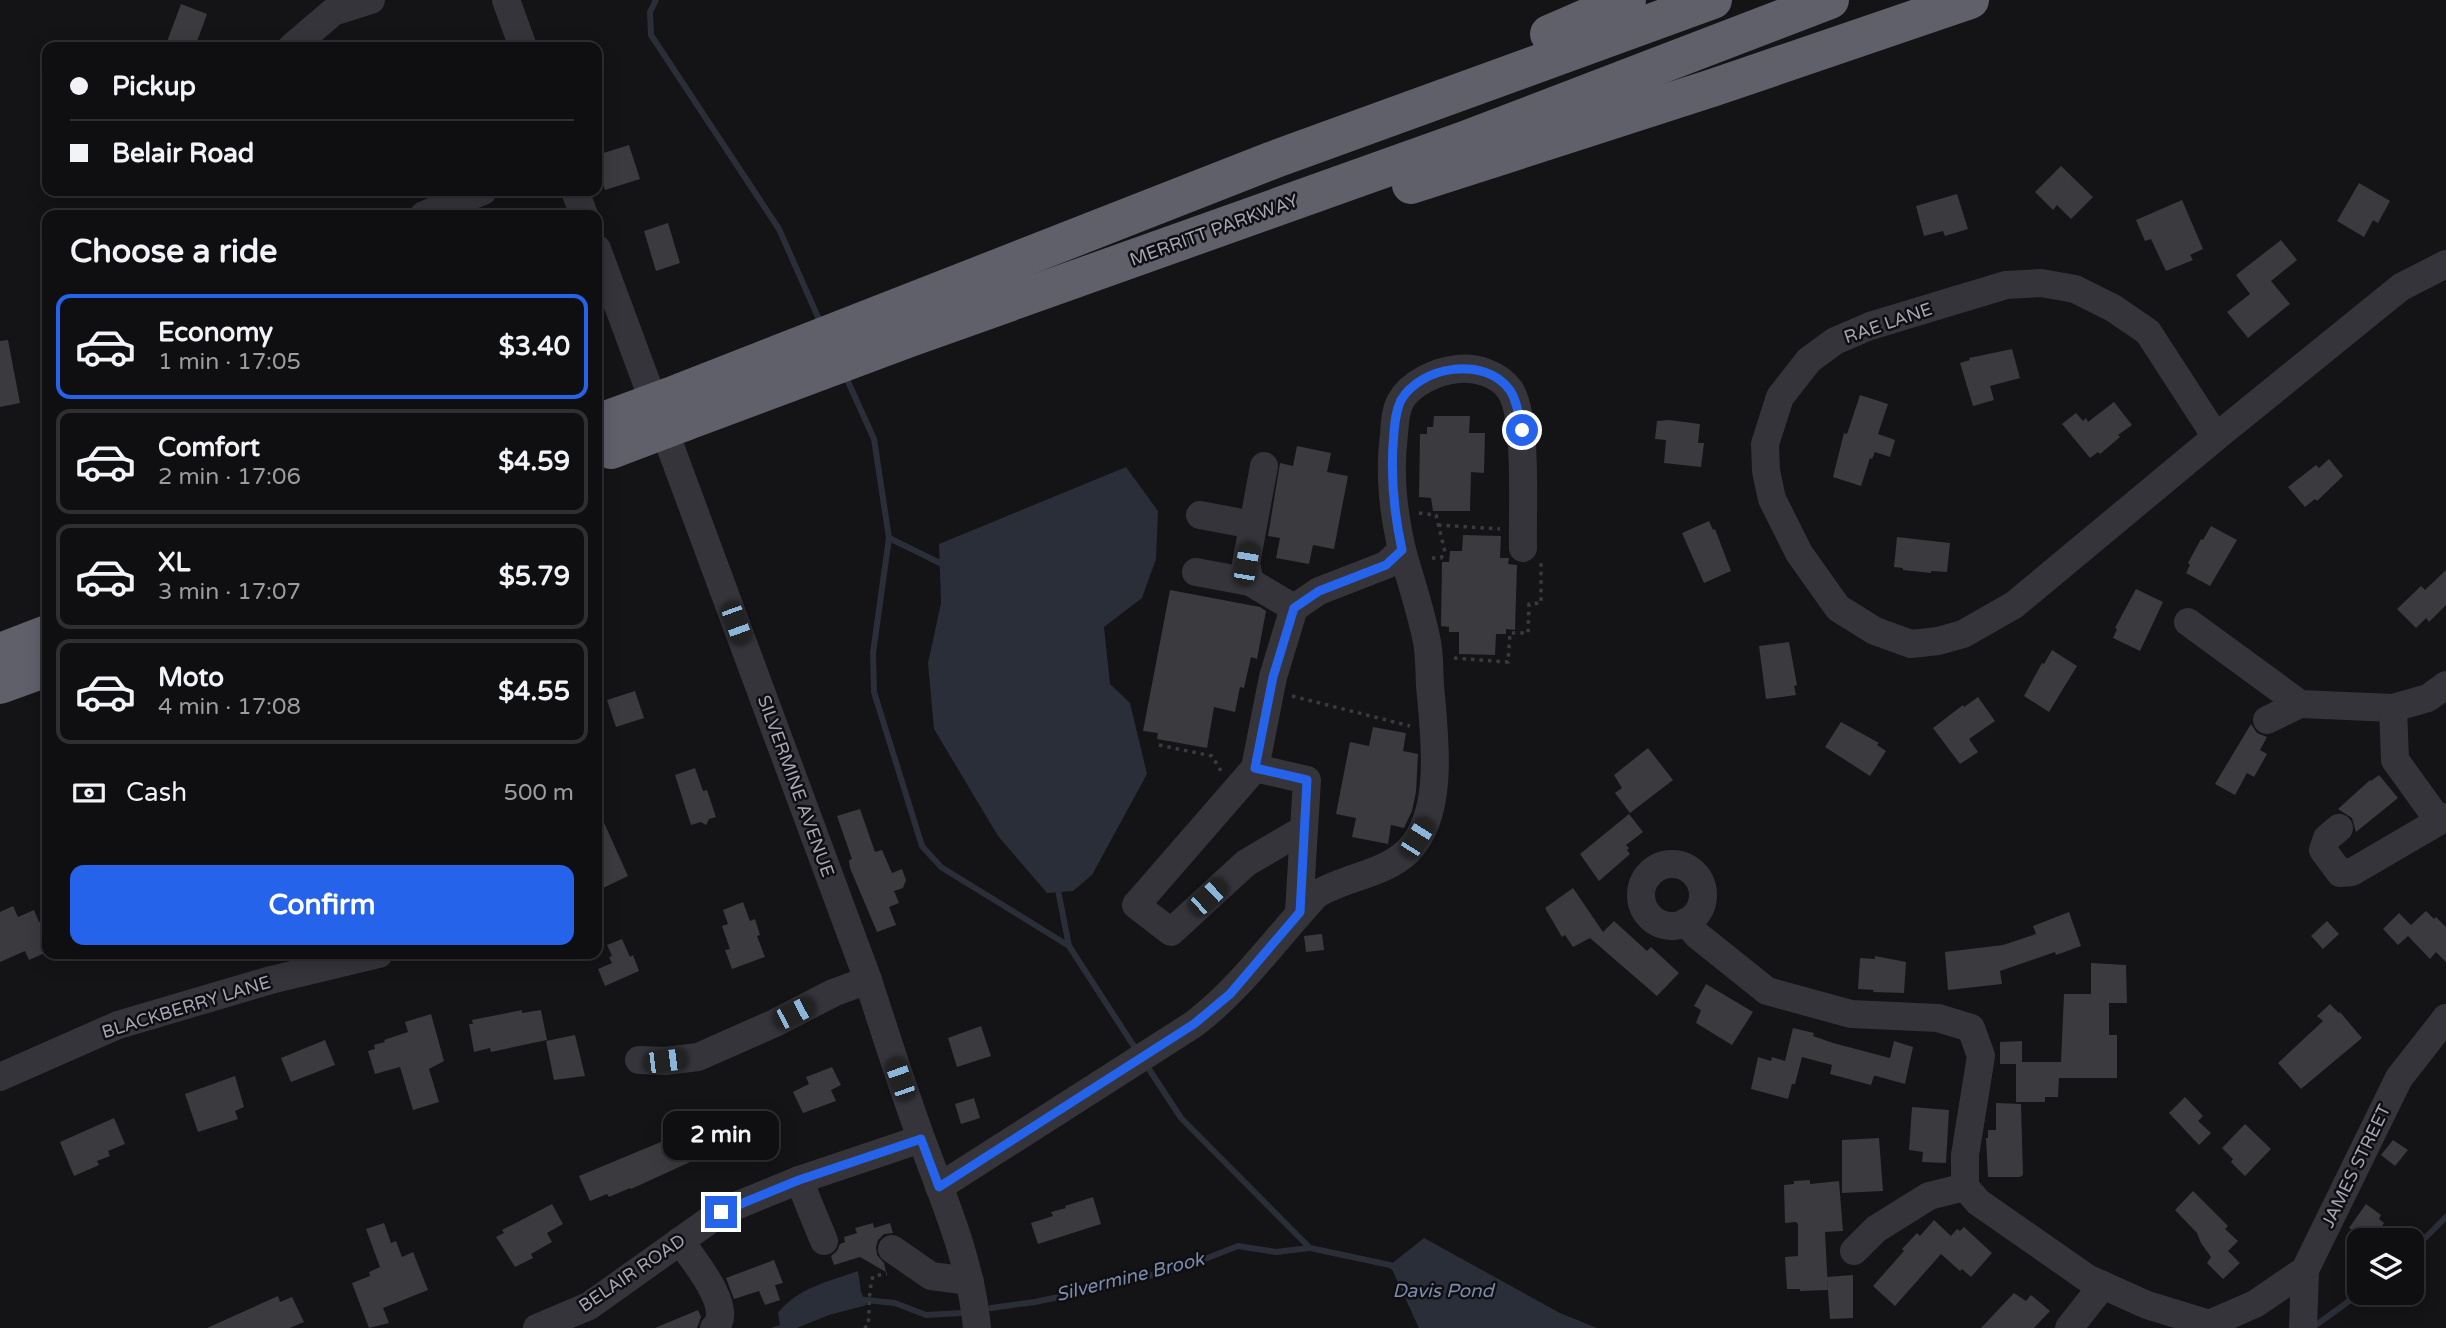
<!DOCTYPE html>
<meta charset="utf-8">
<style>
body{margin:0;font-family:"Varela Round",sans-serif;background:#1d1c1e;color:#f1f3f6;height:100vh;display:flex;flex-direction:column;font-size:26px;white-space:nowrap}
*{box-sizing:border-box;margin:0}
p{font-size:23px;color:#9b9c9f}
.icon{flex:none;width:38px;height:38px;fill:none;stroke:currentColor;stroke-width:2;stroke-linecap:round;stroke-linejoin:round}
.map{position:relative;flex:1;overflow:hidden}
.side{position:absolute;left:42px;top:210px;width:560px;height:749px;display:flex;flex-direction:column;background:#0f0e10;border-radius:14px;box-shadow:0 4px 18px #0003,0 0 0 2px #2f2e30}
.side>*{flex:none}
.top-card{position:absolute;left:42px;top:42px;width:560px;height:154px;border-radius:14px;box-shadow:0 4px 18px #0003,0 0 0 2px #2f2e30;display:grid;align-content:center;height:154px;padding:0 28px;background:#0f0e10}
.buttons{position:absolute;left:2347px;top:1228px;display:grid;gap:14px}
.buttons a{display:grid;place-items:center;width:77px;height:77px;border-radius:14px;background:#0f0e10;box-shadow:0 4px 18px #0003,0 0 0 2px #2f2e30;font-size:35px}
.end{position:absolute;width:32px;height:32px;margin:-16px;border:9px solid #2563eb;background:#fff;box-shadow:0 0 0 4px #fff}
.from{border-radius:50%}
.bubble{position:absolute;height:49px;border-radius:14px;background:#0f0e10;box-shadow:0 4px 18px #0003,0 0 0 2px #2f2e30;font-size:23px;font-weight:700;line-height:49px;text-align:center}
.car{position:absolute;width:21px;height:42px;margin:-21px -10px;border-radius:9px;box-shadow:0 0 5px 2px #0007;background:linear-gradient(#222 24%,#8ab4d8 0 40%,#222 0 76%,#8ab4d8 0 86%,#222 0)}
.top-card b{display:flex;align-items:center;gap:24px;height:66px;font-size:26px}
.top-card b+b{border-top:2px solid #2f2e30}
.top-card i{width:18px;height:18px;background:#f1f3f6}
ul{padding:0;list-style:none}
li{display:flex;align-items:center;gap:21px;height:105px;margin:0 14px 10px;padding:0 14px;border:4px solid #2f2e30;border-radius:14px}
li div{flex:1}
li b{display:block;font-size:26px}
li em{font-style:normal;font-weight:700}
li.active{border-color:#2563eb}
li>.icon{width:63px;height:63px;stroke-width:1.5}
h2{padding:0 28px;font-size:32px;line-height:84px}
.pay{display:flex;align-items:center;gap:18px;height:77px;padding:0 28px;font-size:26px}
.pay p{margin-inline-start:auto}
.cta{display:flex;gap:14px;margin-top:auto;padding:14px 28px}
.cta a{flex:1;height:80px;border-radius:14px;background:#2563eb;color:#fff;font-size:28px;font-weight:700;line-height:80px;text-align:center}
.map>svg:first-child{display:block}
.water{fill:#2a2e38}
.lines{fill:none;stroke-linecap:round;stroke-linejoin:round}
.stream{stroke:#2a2e38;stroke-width:6}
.building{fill:#3b3a3f}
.path{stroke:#3a3a41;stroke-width:3.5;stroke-dasharray:3.5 5;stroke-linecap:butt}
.minor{stroke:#35343a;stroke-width:28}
.highway{stroke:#60606b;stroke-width:38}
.highway-bridge{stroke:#60606b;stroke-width:38}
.route{stroke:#2563eb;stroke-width:9}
.labels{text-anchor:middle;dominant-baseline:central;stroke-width:5;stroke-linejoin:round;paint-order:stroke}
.street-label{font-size:18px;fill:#a5a5b5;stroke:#0f0e10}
.water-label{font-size:19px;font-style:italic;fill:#7b8ab0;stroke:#0f0e10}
</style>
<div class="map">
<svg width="2446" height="1328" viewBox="0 0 2446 1328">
<rect width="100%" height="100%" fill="#141315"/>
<!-- water -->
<g class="water">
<path d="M1126 467 1158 511 1156 559 1142 598 1104 627 1110 684 1130 703 1147 774 1092 875 1073 891 1047 893 998 836 934 729 928 663 941 603 939 544Z"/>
<path d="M1424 1238 1560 1313 1597 1328H1419L1390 1265Z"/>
<path d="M858 1271 861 1292 867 1305 829 1315 797 1328H770L780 1325 778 1313C797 1288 830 1281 858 1271Z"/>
</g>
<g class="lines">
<!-- stream -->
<g class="stream">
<path d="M656 0 650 12 651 35 779 229 821 324"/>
<path d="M845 375 874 439 889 538 873 653 874 692 922 846 941 867 1069 946 1137 1051"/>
<path d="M889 538 944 565"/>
<path d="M1057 885 1069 946"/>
<path d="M1145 1063 1181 1118 1310 1248 1390 1265 1397 1269"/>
<path d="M2412 1251 2446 1217"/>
<path d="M855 1299 895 1303 926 1315 962 1313"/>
<path d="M991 1308 1035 1302 1106 1287 1187 1266 1238 1246 1276 1252 1310 1248"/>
<path d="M2312 1328 2360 1293"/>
</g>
</g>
<!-- building -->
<g class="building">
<path d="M181 4 207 14 195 47H165Z"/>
<path d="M629 145 640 179 605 190 597 167V155Z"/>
<path d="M2061 166 2093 197 2071 219 2057 205 2053 210 2035 192Z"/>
<path d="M2359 183 2390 201 2378 223 2373 220 2364 237 2337 221Z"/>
<path d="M1957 194 1968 229 1945 236 1943 231 1924 236 1916 206Z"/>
<path d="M2182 200 2203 249 2190 255 2193 260 2166 271 2151 239 2145 241 2136 220Z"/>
<path d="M668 223 680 263 656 271 644 231Z"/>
<path d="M2281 240 2297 260 2271 281 2290 304 2248 338 2227 312 2250 294 2236 275Z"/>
<path d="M8 340 20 403 0 407V341Z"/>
<path d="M2012 349 2020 378 1990 386 1994 400 1973 406 1960 363 1970 360 1969 358Z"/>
<path d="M1860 395 1888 404 1878 434 1895 440 1890 457 1875 452 1872 459 1870 458 1861 486 1833 477 1844 433 1847 434Z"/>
<path d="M2114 402 2132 425 2118 435 2120 437 2100 454 2098 452 2090 458 2062 424 2076 413 2083 421 2086 418 2088 422Z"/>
<path d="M1434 416H1470L1469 433H1485L1484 473 1471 472 1470 511H1433L1431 498 1419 497 1420 434H1427V427H1433Z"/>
<path d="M1669 420 1700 424 1698 443H1704L1701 467 1664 463 1666 440 1655 439 1657 421Z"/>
<path d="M1297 446 1331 453 1327 472 1348 476 1334 549 1313 545 1309 564 1276 558 1280 538 1268 536 1280 463 1293 466Z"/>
<path d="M2329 459 2343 476 2317 501 2315 499 2305 507 2288 487 2316 465 2319 468Z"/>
<path d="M1709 521 1713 530 1715 529 1731 571 1704 583 1682 533Z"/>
<path d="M2211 526 2237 540 2210 586 2186 573 2190 565 2188 563 2201 539 2203 540Z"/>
<path d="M1463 535 1501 536 1500 558H1509L1508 564 1517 565 1515 630 1506 629V634H1496L1495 655 1459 654V632H1449V627L1441 626 1442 562H1449L1450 551H1462Z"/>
<path d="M1897 537 1950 543 1947 572 1931 571V573L1903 570V568L1894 567Z"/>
<path d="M2446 570V605L2429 622 2426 618 2416 628 2397 609 2421 586 2425 590Z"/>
<path d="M2136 589 2163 602 2140 651 2113 638 2117 629 2115 628Z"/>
<path d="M1170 590 1260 607 1266 611 1257 659 1251 657 1244 688 1240 687 1235 712 1214 707 1207 748 1157 739 1158 733 1143 731Z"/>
<path d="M1789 642 1797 685 1794 686 1796 695 1766 699 1759 646Z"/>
<path d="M2052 650 2077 666 2049 712 2024 696 2042 663 2044 664Z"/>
<path d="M635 691 644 718 616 727 607 700Z"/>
<path d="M1978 697 1995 721 1969 739 1978 752 1960 764 1933 728 1963 705 1964 707Z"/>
<path d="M1841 722 1879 743 1877 745 1886 751 1870 776 1825 747Z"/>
<path d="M2251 724 2257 733 2267 737 2260 750 2267 754 2254 777 2247 773 2235 795 2215 784Z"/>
<path d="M1373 727 1406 733 1403 751 1418 754 1416 792 1412 811 1404 828 1391 825 1388 844 1352 837 1356 818 1336 814 1350 742 1369 746Z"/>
<path d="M1648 748 1673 780 1630 813 1615 793 1622 788 1614 775Z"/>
<path d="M695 768 703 791 707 790 716 817 709 819 706 825 701 822 691 825 675 775Z"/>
<path d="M2379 775 2398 798 2356 832 2352 818 2338 809 2370 780 2371 781Z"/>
<path d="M597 807 628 876 597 891Z"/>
<path d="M860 809 875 852 882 850 892 873 902 869 906 880 903 888 894 891 899 903 889 907 896 925 877 932 850 868 849 860 852 859 837 816Z"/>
<path d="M1629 814 1643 832 1626 845 1629 848 1627 850 1630 854 1599 881 1580 854Z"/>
<path d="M1573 888 1603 932 1614 921 1647 951 1651 947 1679 973 1657 996 1590 938 1573 947 1565 935 1562 937 1545 908Z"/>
<path d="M743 902 750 921 755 919 760 935 757 936 765 957 732 969 725 950 730 949 722 926 728 924 723 910Z"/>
<path d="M13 906 18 917 34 910 39 922 47 918V952L29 960 25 951 0 962V912Z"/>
<path d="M2426 911 2434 919 2436 917 2446 927V962L2436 952 2430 959 2408 936 2398 945 2383 929 2399 913 2411 925Z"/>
<path d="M2069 912 2081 946 2056 955 2055 952 2000 971 2002 984 1948 990 1945 952 2003 945 2036 934 2033 926Z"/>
<path d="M2327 921 2339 934 2323 949 2311 936Z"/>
<path d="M1322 934 1324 950 1306 952 1304 936Z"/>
<path d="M622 939 630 957 633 955 639 971 605 986 598 969 612 963 609 957 612 956 607 945Z"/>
<path d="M1875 956 1906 962 1904 993 1873 992 1874 990 1858 989 1860 958 1875 959Z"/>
<path d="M2091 963 2126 965 2127 1003H2109V1035H2117V1078H2059L2058 1097H2045V1102H2016V1064H2000V1042L2022 1041V1062H2061L2064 994H2091Z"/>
<path d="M1706 984 1753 1012 1732 1045 1696 1023 1701 1010 1694 1006Z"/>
<path d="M2330 1004 2339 1013 2340 1012 2362 1038 2301 1089 2278 1063 2323 1021 2317 1016Z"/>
<path d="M522 1010V1013L541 1010 547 1040 491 1052 490 1048 474 1052 469 1024H473L472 1020Z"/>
<path d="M431 1014 444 1061 429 1069 439 1102 413 1110 400 1067 375 1074 368 1051 375 1049 374 1045 385 1042 384 1040 408 1032 405 1022Z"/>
<path d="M981 1026 991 1056 957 1067 948 1038Z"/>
<path d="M1793 1028 1814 1033 1813 1036 1833 1043 1890 1058 1894 1041 1913 1047 1905 1084 1876 1076H1874L1871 1085 1830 1074 1832 1065 1802 1057 1795 1084H1792L1788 1099 1751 1089 1758 1057 1771 1061 1772 1057 1785 1061Z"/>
<path d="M575 1035 585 1076 554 1080 546 1041Z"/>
<path d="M325 1040 335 1065 291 1082 281 1058Z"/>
<path d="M832 1067 841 1085 831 1090 836 1101 803 1113 793 1092 809 1084 806 1077Z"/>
<path d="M235 1076 244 1107 235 1111 238 1119 198 1132 185 1094Z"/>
<path d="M2185 1097 2203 1116 2198 1121 2211 1133 2199 1145 2169 1113Z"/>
<path d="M974 1098 980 1118 961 1124 955 1104Z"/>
<path d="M1996 1103 2021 1104 2023 1175 2020 1177H1988L1986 1138H1988V1130H1996Z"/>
<path d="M1912 1107 1949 1110 1946 1163 1922 1162 1923 1152 1909 1150Z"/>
<path d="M722 1116 732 1139 722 1144 723 1147 631 1189 630 1188 609 1197 607 1194 590 1201 579 1176 668 1139 665 1133 683 1125 686 1133Z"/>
<path d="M114 1118 125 1144 108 1151 110 1156 97 1161 99 1165 74 1176 60 1142Z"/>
<path d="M2245 1124 2271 1149 2245 1176 2231 1162 2233 1159 2222 1148Z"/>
<path d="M1879 1138 1883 1191 1842 1193V1140Z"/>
<path d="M2393 1140 2408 1150 2395 1166 2381 1155Z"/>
<path d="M1810 1180V1184L1839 1181 1843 1231 1825 1232 1828 1290 1800 1291V1289H1787L1785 1257 1798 1256V1224L1796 1222 1785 1223 1784 1185 1794 1184V1181Z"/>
<path d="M2193 1191 2228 1226 2225 1229 2238 1241 2228 1251 2240 1263 2223 1279 2207 1263 2211 1257 2201 1243 2197 1233 2175 1210Z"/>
<path d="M1093 1197 1101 1224 1038 1244 1031 1223 1053 1216 1051 1212 1066 1208 1065 1206Z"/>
<path d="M552 1204 563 1224 547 1233 552 1242 531 1254 533 1258 515 1267 496 1237 504 1233 502 1230Z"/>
<path d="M2366 1204 2381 1215 2379 1219 2384 1223 2373 1241H2369L2349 1228Z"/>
<path d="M1934 1220 1951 1236 1957 1229 1960 1231 1964 1227 1992 1253 1971 1277 1962 1269 1960 1271 1941 1254 1895 1306 1873 1286 1904 1251 1902 1249 1917 1233 1920 1236Z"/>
<path d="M384 1223 391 1243 396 1241 402 1257 413 1252 428 1290 383 1308 389 1323 369 1328 352 1283 370 1276 369 1272 380 1267 366 1229Z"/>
<path d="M873 1223 874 1228 890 1223 893 1233 884 1234 878 1240 876 1247 877 1255 884 1263 886 1272 860 1257 834 1265 831 1256 837 1251 840 1244 845 1242 844 1237 857 1233 855 1228Z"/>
<path d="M774 1260 783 1283 775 1285 780 1300 765 1305 759 1291 734 1299 726 1278Z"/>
<path d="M1853 1275V1318L1830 1319 1827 1277Z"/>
<path d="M2014 1293 2026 1301 2031 1295 2050 1311 2034 1328H1981Z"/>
<path d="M278 1296 280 1302 292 1297 304 1322 290 1328H207Z"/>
<path d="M698 1310 701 1317 697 1328H655Z"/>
</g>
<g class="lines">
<!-- path -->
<g class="path">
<path d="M1419 513 1436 515 1445 552 1441 558H1430"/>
<path d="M1438 525 1500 529"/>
<path d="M1454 658 1508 662 1510 633H1528L1529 604 1541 603V563"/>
<path d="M1292 696 1410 726"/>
<path d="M1159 745 1212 756 1221 771"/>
<path d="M864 1328 868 1326C870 1309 868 1293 873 1276L887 1274"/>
</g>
<!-- minor -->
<g class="minor">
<path d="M506 0 523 47"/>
<path d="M292 47 333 12 371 0"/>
<path d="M575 191 584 215"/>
<path d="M424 215 483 191"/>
<path d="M597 249 868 980C885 1033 902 1086 921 1138 944 1200 971 1261 977 1328"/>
<path d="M2041 283 2075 289 2113 308 2148 332 2216 437 2014 605 1963 634 1938 641 1911 644 1875 631 1838 608 1799 553 1772 499 1766 471 1765 444 1780 397 1809 360 1835 341 1870 326 2006 285Z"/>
<path d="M2216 437 2401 287 2446 264"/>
<path d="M1264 466 1246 564 1250 582 1294 608"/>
<path d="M1200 515 1253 525"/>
<path d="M1196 572 1250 582"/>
<path d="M2188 622 2300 704 2393 708 2428 698 2446 685"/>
<path d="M2393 708 2395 760 2439 821"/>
<path d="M2267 720 2300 704"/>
<path d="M1255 768 1307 780 1304 829 1246 863 1171 932 1136 905 1255 768 1273 677 1294 608 1319 591 1386 565 1402 550C1393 510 1389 474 1394 434 1395 423 1395 412 1400 402 1410 383 1437 371 1458 369 1476 367 1499 374 1510 390 1528 417 1522 512 1523 548"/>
<path d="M2339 828 2327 838 2323 850 2340 873 2352 872 2446 817"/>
<circle cx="1672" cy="895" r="31"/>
<path d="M1299 912 1304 829"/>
<path d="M1686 922 1697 935 1767 991 1851 1014 1938 1018 1971 1028 1981 1056 1965 1155V1187L1978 1202 2087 1278 2147 1305 2209 1324 2255 1304 2305 1270"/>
<path d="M639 1060 665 1061 698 1057 775 1023 833 993 868 980"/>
<path d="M0 1077 118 1025 271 980 379 954"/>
<path d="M799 1180 824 1241"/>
<path d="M939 1187 1194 1024C1242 987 1276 938 1317 894 1345 877 1385 874 1408 851 1446 813 1434 733 1430 685 1429 670 1430 653 1426 637 1420 608 1410 579 1402 550"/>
<path d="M680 1241C692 1258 736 1310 714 1328"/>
<path d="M892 1249 931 1276 970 1281"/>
<path d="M1854 1251 1876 1229 1929 1196 1965 1187"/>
<path d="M537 1328 589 1306 721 1212 799 1180 921 1139"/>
<path d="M2069 1328 2103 1285"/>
<path d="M2303 1328 2305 1270 2399 1078 2446 1018"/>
</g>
<!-- highway -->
<g class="highway">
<path d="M1549 34 1627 0"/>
<path d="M1411 185 1712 88 1970 0"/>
<path d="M681 392 1273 160 1713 0"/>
<path d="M685 422 910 338 1462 141 1830 0"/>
<path d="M0 652 47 634"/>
<path d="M0 685 47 668"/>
</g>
<!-- highway-bridge -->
<g class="highway-bridge">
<path d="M600 422 681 392"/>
<path d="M611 450 685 422"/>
</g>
</g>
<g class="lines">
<!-- route -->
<path class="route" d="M721 1212 799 1180 921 1139 939 1187 1194 1024 1230 994 1300 912 1307 780 1255 768 1273 677 1294 608 1319 591 1386 565 1402 550C1393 509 1390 473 1394 432 1395 421 1396 410 1401 400 1421 366 1484 356 1509 389 1517 399 1519 418 1522 430"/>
</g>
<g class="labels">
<!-- street labels -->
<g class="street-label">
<text transform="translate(1214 230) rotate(-20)">MERRITT PARKWAY</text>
<text transform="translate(1888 323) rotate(-19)">RAE LANE</text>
<text transform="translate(796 786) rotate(70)">SILVERMINE AVENUE</text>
<text transform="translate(186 1007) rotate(-17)">BLACKBERRY LANE</text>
<text transform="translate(2356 1166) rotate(-64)">JAMES STREET</text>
<text transform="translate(632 1273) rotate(-34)">BELAIR ROAD</text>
</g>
<!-- water labels -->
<g class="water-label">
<text transform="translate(1130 1277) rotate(-14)">Silvermine Brook</text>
<text x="1443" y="1291">Davis Pond</text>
</g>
</g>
</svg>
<div class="buttons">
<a><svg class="icon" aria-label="layers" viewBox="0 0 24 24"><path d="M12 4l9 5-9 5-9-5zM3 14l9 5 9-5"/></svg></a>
</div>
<i class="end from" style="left:1522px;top:430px"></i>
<i class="end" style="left:721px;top:1212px"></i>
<div class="bubble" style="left:663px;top:1111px;width:116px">2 min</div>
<i class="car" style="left:1246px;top:564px;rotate:10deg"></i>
<i class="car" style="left:736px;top:623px;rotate:160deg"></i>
<i class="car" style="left:1417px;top:838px;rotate:32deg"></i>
<i class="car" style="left:1208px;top:897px;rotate:47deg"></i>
<i class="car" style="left:794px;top:1013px;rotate:63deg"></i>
<i class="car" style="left:665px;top:1061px;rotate:83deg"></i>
<i class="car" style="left:900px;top:1079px;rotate:341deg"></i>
<div class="top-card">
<b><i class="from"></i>Pickup</b>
<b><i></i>Belair Road</b>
</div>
<section class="side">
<h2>Choose a ride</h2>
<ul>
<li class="active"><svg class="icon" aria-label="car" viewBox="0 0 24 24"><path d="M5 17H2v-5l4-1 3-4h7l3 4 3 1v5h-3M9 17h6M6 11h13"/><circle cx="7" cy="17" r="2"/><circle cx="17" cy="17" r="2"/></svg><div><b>Economy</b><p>1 min · 17:05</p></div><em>$3.40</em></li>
<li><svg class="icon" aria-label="car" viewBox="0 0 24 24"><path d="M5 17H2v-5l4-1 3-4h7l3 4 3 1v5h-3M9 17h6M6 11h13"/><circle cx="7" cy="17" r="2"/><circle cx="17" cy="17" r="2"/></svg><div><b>Comfort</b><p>2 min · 17:06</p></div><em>$4.59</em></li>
<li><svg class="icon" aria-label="car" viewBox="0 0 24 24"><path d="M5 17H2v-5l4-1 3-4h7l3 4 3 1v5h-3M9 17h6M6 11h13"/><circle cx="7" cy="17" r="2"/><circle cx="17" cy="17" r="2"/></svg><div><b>XL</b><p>3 min · 17:07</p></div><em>$5.79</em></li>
<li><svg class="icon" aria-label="car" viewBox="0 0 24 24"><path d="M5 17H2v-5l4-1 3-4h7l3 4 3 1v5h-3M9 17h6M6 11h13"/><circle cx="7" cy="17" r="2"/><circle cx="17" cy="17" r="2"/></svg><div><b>Moto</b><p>4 min · 17:08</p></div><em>$4.55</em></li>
</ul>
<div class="pay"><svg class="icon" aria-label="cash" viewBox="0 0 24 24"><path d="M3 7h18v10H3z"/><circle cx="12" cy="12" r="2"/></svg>Cash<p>500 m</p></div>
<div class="cta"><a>Confirm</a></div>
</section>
</div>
